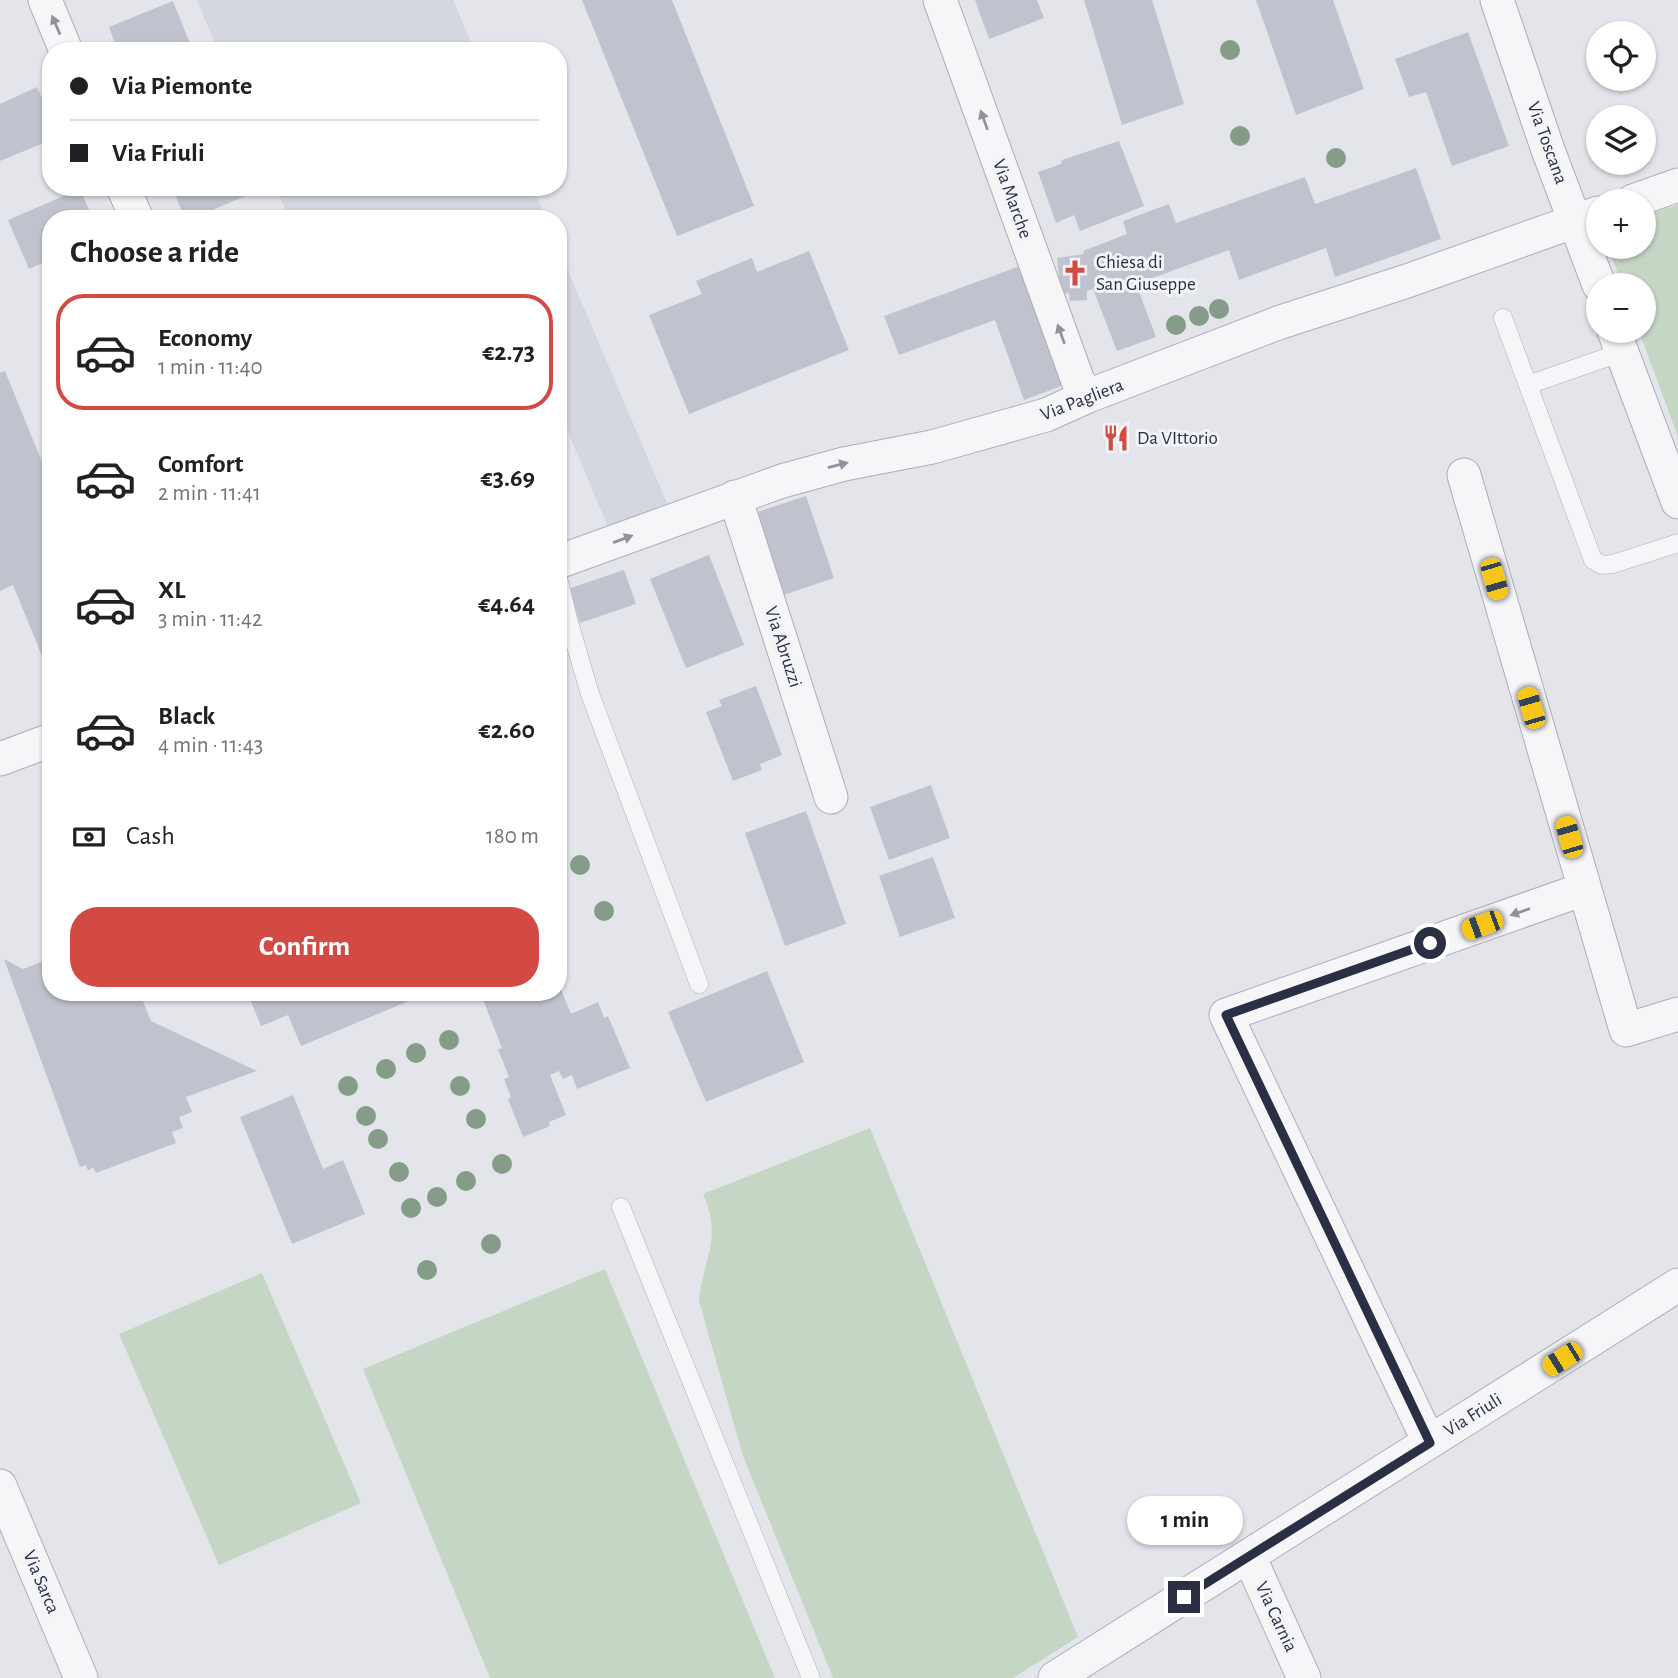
<!DOCTYPE html>
<meta charset="utf-8">
<style>
body{margin:0;font-family:"Alegreya Sans",sans-serif;background:#f6f6f6;color:#202124;height:100vh;display:flex;flex-direction:column;font-size:26px;white-space:nowrap}
*{box-sizing:border-box;margin:0}
p{font-size:23px;color:#757577}
.icon{flex:none;width:38px;height:38px;fill:none;stroke:currentColor;stroke-width:2;stroke-linecap:round;stroke-linejoin:round}
.map{position:relative;flex:1;overflow:hidden}
.details{position:absolute;left:42px;top:210px;width:525px;height:791px;display:flex;flex-direction:column;background:#fff;border-radius:28px;box-shadow:0 2px 5px #0004}
.details>*{flex:none}
.banner{position:absolute;left:42px;top:42px;width:525px;height:154px;border-radius:28px;box-shadow:0 2px 5px #0004;display:grid;align-content:center;height:154px;padding:0 28px;background:#fff}
.fabs{position:absolute;left:1586px;top:21px;display:grid;gap:14px}
.fabs a{display:grid;place-items:center;width:70px;height:70px;border-radius:50%;background:#fff;box-shadow:0 2px 5px #0004;font-size:35px}
.end{position:absolute;width:32px;height:32px;margin:-16px;border:9px solid #2a2f44;background:#fff;box-shadow:0 0 0 4px #fff}
.from{border-radius:50%}
.bubble{position:absolute;height:49px;border-radius:24px;background:#fff;box-shadow:0 2px 5px #0004;font-size:23px;font-weight:700;line-height:49px;text-align:center}
.car{position:absolute;width:21px;height:42px;margin:-21px -10px;border-radius:9px;box-shadow:0 0 5px 2px #0007;background:linear-gradient(#f5c518 24%,#345 0 40%,#f5c518 0 76%,#345 0 86%,#f5c518 0)}
.banner b{display:flex;align-items:center;gap:24px;height:66px;font-size:26px}
.banner b+b{border-top:2px solid #e0e0e0}
.banner i{width:18px;height:18px;background:#202124}
ul{padding:0;list-style:none}
li{display:flex;align-items:center;gap:21px;height:116px;margin:0 14px 10px;padding:0 14px;border:4px solid transparent;border-radius:28px}
li div{flex:1}
li b{display:block;font-size:26px}
li em{font-style:normal;font-weight:700}
li.selected{border-color:#d34a45}
li>.icon{width:63px;height:63px;stroke-width:1.5}
h2{padding:0 28px;font-size:32px;line-height:84px}
.pay{display:flex;align-items:center;gap:18px;height:77px;padding:0 28px;font-size:26px}
.pay p{margin-inline-start:auto}
.cta{display:flex;gap:14px;margin-top:auto;padding:14px 28px}
.cta a{flex:1;height:80px;border-radius:28px;background:#d34a45;color:#fff;font-size:28px;font-weight:700;line-height:80px;text-align:center}
.map>svg:first-child{display:block}
.built{fill:#d5d7e0}
.green{fill:#c5d6c4}
.building{fill:#c0c3ce}
.lines{fill:none;stroke-linecap:round;stroke-linejoin:round}
.service-casing{stroke:#acaeb9;stroke-width:19}
.minor-casing{stroke:#acaeb9;stroke-width:35}
.service{stroke:#f6f6f9;stroke-width:18}
.minor{stroke:#f6f6f9;stroke-width:33}
.tree{fill:#849c88}
.oneway{fill:#90929e}
.route{stroke:#2a2f44;stroke-width:9}
.labels{text-anchor:middle;dominant-baseline:central;stroke-width:6;stroke-linejoin:round;paint-order:stroke}
.street-label{font-size:19px;fill:#2a2f44;stroke:#f3f4f8}
.poi-label{font-size:19px;fill:#2a2f44;stroke:#f3f4f8;text-anchor:start}
</style>
<div class="map">
<svg width="1678" height="1678" viewBox="0 0 1678 1678">
<rect width="100%" height="100%" fill="#e3e5eb"/>
<!-- built -->
<g class="built">
<path d="M197 0H453L475 51H218Z"/>
<path d="M276 187H533L546 219H289Z"/>
<path d="M558 247 670 510 611 534 558 408Z"/>
</g>
<!-- green -->
<g class="green">
<path d="M1677 205 1678 206V437L1639 331H1643V285H1622L1611 255 1612 247H1643V216Z"/>
<path d="M870 1128 1078 1637 1013 1678H833L743 1456 699 1301C703 1258 723 1238 703 1194Z"/>
<path d="M605 1269 775 1678H490L363 1369Z"/>
<path d="M262 1273 361 1503 219 1565 119 1334Z"/>
</g>
<!-- building -->
<g class="building">
<path d="M582 0H672L754 206 677 236Z"/>
<path d="M975 0H1037L1044 18 989 39Z"/>
<path d="M1084 0H1152L1184 104 1122 125Z"/>
<path d="M1256 0H1333L1364 89 1296 115Z"/>
<path d="M173 1 193 51H118L109 27Z"/>
<path d="M1468 32 1509 146 1452 166 1426 92 1409 97 1395 59Z"/>
<path d="M37 87 51 119V140L0 161V104Z"/>
<path d="M1119 141 1144 206 1080 231 1074 215 1056 223 1038 172 1061 164 1062 160Z"/>
<path d="M1416 168 1441 239 1335 277 1326 248 1239 280 1229 250 1136 284 1156 337 1117 351 1093 289 1087 291V300L1070 301 1069 293 1061 294 1057 258 1084 254 1083 251 1127 234 1123 221 1169 204 1176 223 1305 177 1315 204Z"/>
<path d="M172 187H255L257 191 191 219H185Z"/>
<path d="M80 189 93 219H51V259L29 269 8 220Z"/>
<path d="M809 251 849 350 689 414 649 315 702 294 696 281 752 258 757 272Z"/>
<path d="M1020 266 1064 385 1024 400 995 320 899 355 884 316Z"/>
<path d="M5 371 51 484V678L13 585 0 591V373Z"/>
<path d="M806 496 834 578 778 597 751 514Z"/>
<path d="M709 555 744 645 686 668 650 579Z"/>
<path d="M624 570 636 604 580 623 568 589Z"/>
<path d="M756 686 782 755 760 764 762 770 733 781 706 712 722 706 719 700Z"/>
<path d="M931 785 950 838 889 860 870 807Z"/>
<path d="M806 811 846 924 785 946 745 833Z"/>
<path d="M933 857 955 918 900 937 879 876Z"/>
<path d="M51 958V992H139L151 1021 257 1071 186 1097 192 1112 179 1117 183 1128 172 1132 176 1143 96 1173 93 1167 88 1171 86 1165 80 1167 4 959 23 969Z"/>
<path d="M767 971 804 1062 706 1102 668 1012Z"/>
<path d="M558 982 571 1014 598 1002 604 1018 608 1016 630 1068 577 1089 572 1075 563 1079 559 1071 550 1075 566 1115 549 1122 550 1126 523 1137 508 1099 511 1097 504 1079 509 1077 498 1049 502 1048 480 992H558Z"/>
<path d="M247 992H413L416 998 301 1046 288 1015 261 1026Z"/>
<path d="M293 1095 323 1169 343 1160 365 1214 292 1244 240 1117Z"/>
</g>
<g class="lines">
<!-- service casing -->
<g class="service-casing">
<g id="service">
<path d="M1503 318 1593 560 1602 565 1613 564 1678 543"/>
<path d="M1528 385 1622 352"/>
<path d="M558 578 568 619 590 694 699 984"/>
<path d="M621 1207 811 1678"/>
</g>
</g>
<!-- minor casing -->
<g class="minor-casing">
<g id="minor">
<path d="M45 0 66 51"/>
<path d="M940 0 1078 381 1088 396"/>
<path d="M1497 0 1548 150 1599 285"/>
<path d="M123 187 137 219"/>
<path d="M1633 201 1678 185"/>
<path d="M1614 331 1678 502"/>
<path d="M1464 475 1626 1030 1678 1014"/>
<path d="M735 497 831 797"/>
<path d="M558 562 782 481 844 464 932 447 1046 415 1088 396 1278 323 1407 281 1598 213"/>
<path d="M0 759 51 740"/>
<path d="M1429 1442 1226 1015 1584 889"/>
<path d="M0 1486 81 1678"/>
<path d="M1249 1556 1304 1678"/>
<path d="M1055 1678 1678 1285"/>
</g>
</g>
<!-- service -->
<use href="#service" class="service"/>
<!-- minor -->
<use href="#minor" class="minor"/>
</g>
<!-- trees -->
<g class="tree">
<circle cx="1230" cy="50" r="10"/>
<circle cx="1240" cy="136" r="10"/>
<circle cx="1336" cy="158" r="10"/>
<circle cx="1219" cy="309" r="10"/>
<circle cx="1199" cy="316" r="10"/>
<circle cx="1176" cy="325" r="10"/>
<circle cx="580" cy="865" r="10"/>
<circle cx="604" cy="911" r="10"/>
<circle cx="449" cy="1040" r="10"/>
<circle cx="416" cy="1053" r="10"/>
<circle cx="386" cy="1069" r="10"/>
<circle cx="348" cy="1086" r="10"/>
<circle cx="460" cy="1086" r="10"/>
<circle cx="366" cy="1116" r="10"/>
<circle cx="476" cy="1119" r="10"/>
<circle cx="378" cy="1139" r="10"/>
<circle cx="502" cy="1164" r="10"/>
<circle cx="399" cy="1172" r="10"/>
<circle cx="466" cy="1181" r="10"/>
<circle cx="437" cy="1197" r="10"/>
<circle cx="411" cy="1208" r="10"/>
<circle cx="491" cy="1244" r="10"/>
<circle cx="427" cy="1270" r="10"/>
</g>
<!-- one-way arrows -->
<defs><path id="oneway-solid" d="M-6-.8H1V-3.2L6.5 0L1 3.2V.8H-6Z" transform="scale(1.75)"/></defs>
<g class="oneway">
<use href="#oneway-solid" transform="translate(56 25) rotate(-113)"/>
<use href="#oneway-solid" transform="translate(984 120) rotate(-110)"/>
<use href="#oneway-solid" transform="translate(1061 334) rotate(-110)"/>
<use href="#oneway-solid" transform="translate(838 465) rotate(-14)"/>
<use href="#oneway-solid" transform="translate(623 539) rotate(-20)"/>
<use href="#oneway-solid" transform="translate(1520 912) rotate(161)"/>
</g>
<g class="lines">
<!-- route -->
<path class="route" d="M1184 1597 1430 1443 1226 1015 1430 943"/>
</g>
<!-- icons -->
<defs>
<g id="church-bare" transform="scale(2.1)"><path d="M-1.2-6h2.4v3.5h3.3v2.4h-3.3V6h-2.4V-.1h-3.3v-2.4h3.3Z" fill="#d34a45" stroke="#f3f4f8" stroke-width="2.5" paint-order="stroke"/></g>
<g id="restaurant-bare" transform="scale(2.1)"><path d="M-5-6h1v4h1v-4h1v4h1v-4h1v5L-1.5 .5V6h-2V.5L-5-1ZM5-6V6H3V1.5H1.5Q1.5-4 5-6Z" fill="#d34a45" stroke="#f3f4f8" stroke-width="2.5" paint-order="stroke"/></g>
</defs>
<g fill-rule="evenodd">
<use href="#church-bare" x="1075" y="273"/>
<use href="#restaurant-bare" x="1116" y="438"/>
</g>
<g class="labels">
<!-- street labels -->
<g class="street-label">
<text transform="translate(1547 143) rotate(70)">Via Toscana</text>
<text transform="translate(1012 199) rotate(70)">Via Marche</text>
<text transform="translate(1082 400) rotate(-21)">Via Pagliera</text>
<text transform="translate(783 647) rotate(72)">Via Abruzzi</text>
<text transform="translate(1473 1415) rotate(-32)">Via Friuli</text>
<text transform="translate(41 1582) rotate(67)">Via Sarca</text>
<text transform="translate(1276 1617) rotate(65)">Via Carnia</text>
</g>
<!-- poi labels -->
<g class="poi-label">
<text x="1096" y="262">Chiesa di<tspan x="1096" dy="22">San Giuseppe</tspan></text>
<text x="1137" y="438">Da VIttorio</text>
</g>
</g>
</svg>
<div class="fabs">
<a><svg class="icon" aria-label="locate" viewBox="0 0 24 24"><circle cx="12" cy="12" r="6"/><path d="M12 2v4M12 18v4M2 12h4M18 12h4"/></svg></a>
<a><svg class="icon" aria-label="layers" viewBox="0 0 24 24"><path d="M12 4l9 5-9 5-9-5zM3 14l9 5 9-5"/></svg></a>
<a>+</a>
<a>−</a>
</div>
<i class="end from" style="left:1430px;top:943px"></i>
<i class="end" style="left:1184px;top:1597px"></i>
<div class="bubble" style="left:1127px;top:1496px;width:116px">1 min</div>
<i class="car" style="left:1494px;top:579px;rotate:164deg"></i>
<i class="car" style="left:1531px;top:708px;rotate:344deg"></i>
<i class="car" style="left:1569px;top:837px;rotate:344deg"></i>
<i class="car" style="left:1482px;top:925px;rotate:250deg"></i>
<i class="car" style="left:1562px;top:1359px;rotate:238deg"></i>
<div class="banner">
<b><i class="from"></i>Via Piemonte</b>
<b><i></i>Via Friuli</b>
</div>
<section class="details">
<h2>Choose a ride</h2>
<ul>
<li class="selected"><svg class="icon" aria-label="car" viewBox="0 0 24 24"><path d="M5 17H2v-5l4-1 3-4h7l3 4 3 1v5h-3M9 17h6M6 11h13"/><circle cx="7" cy="17" r="2"/><circle cx="17" cy="17" r="2"/></svg><div><b>Economy</b><p>1 min · 11:40</p></div><em>€2.73</em></li>
<li><svg class="icon" aria-label="car" viewBox="0 0 24 24"><path d="M5 17H2v-5l4-1 3-4h7l3 4 3 1v5h-3M9 17h6M6 11h13"/><circle cx="7" cy="17" r="2"/><circle cx="17" cy="17" r="2"/></svg><div><b>Comfort</b><p>2 min · 11:41</p></div><em>€3.69</em></li>
<li><svg class="icon" aria-label="car" viewBox="0 0 24 24"><path d="M5 17H2v-5l4-1 3-4h7l3 4 3 1v5h-3M9 17h6M6 11h13"/><circle cx="7" cy="17" r="2"/><circle cx="17" cy="17" r="2"/></svg><div><b>XL</b><p>3 min · 11:42</p></div><em>€4.64</em></li>
<li><svg class="icon" aria-label="car" viewBox="0 0 24 24"><path d="M5 17H2v-5l4-1 3-4h7l3 4 3 1v5h-3M9 17h6M6 11h13"/><circle cx="7" cy="17" r="2"/><circle cx="17" cy="17" r="2"/></svg><div><b>Black</b><p>4 min · 11:43</p></div><em>€2.60</em></li>
</ul>
<div class="pay"><svg class="icon" aria-label="cash" viewBox="0 0 24 24"><path d="M3 7h18v10H3z"/><circle cx="12" cy="12" r="2"/></svg>Cash<p>180 m</p></div>
<div class="cta"><a>Confirm</a></div>
</section>
</div>
